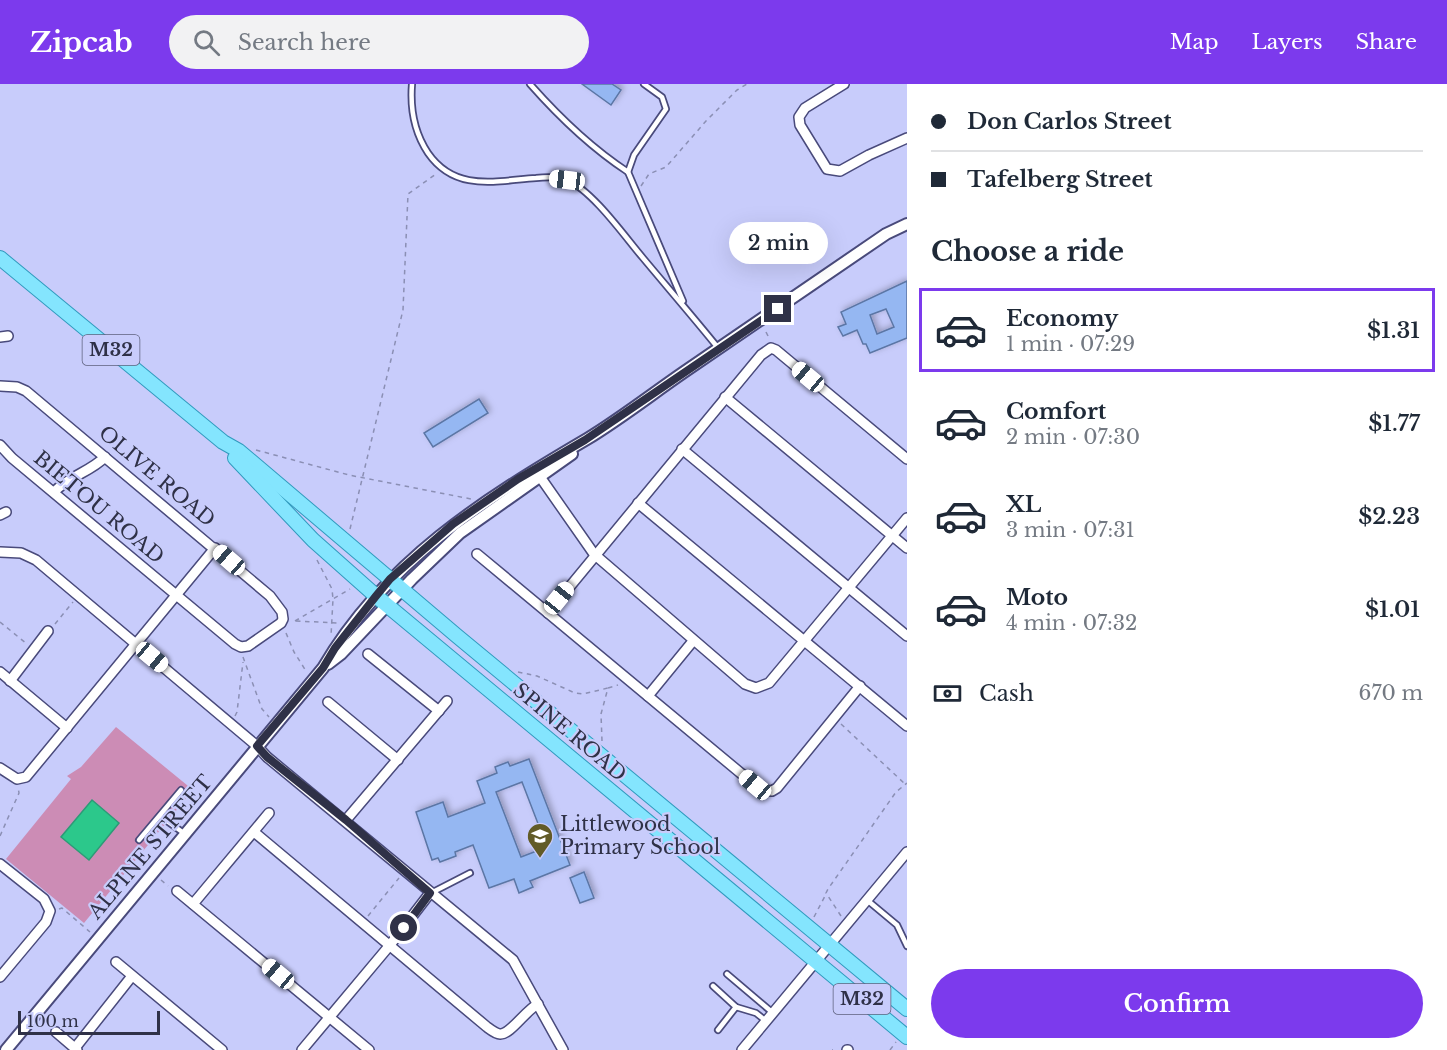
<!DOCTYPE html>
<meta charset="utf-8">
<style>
body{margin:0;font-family:"Libre Baskerville",serif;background:#f2f2f3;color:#1f2937;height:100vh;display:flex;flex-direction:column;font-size:22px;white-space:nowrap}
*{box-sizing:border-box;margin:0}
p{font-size:20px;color:#747a83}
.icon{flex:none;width:33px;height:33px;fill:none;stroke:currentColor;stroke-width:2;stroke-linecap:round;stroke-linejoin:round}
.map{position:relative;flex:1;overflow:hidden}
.side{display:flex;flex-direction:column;background:#fff;width:540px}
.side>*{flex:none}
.banner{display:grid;align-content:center;height:132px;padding:0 24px;background:#fff}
.scale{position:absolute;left:18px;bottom:15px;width:142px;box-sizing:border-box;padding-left:6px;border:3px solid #2f3147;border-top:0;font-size:16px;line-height:21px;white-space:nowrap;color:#2f3147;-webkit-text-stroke:4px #c8ccfb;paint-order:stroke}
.end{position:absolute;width:27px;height:27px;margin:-14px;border:8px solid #2f3147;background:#fff;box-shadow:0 0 0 3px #fff}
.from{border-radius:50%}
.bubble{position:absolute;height:42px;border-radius:21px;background:#fff;box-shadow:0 6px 24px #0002;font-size:20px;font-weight:600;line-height:42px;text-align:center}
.car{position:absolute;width:18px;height:36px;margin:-18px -9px;border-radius:8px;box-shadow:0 0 4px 2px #0007;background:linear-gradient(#fff 24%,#345 0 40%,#fff 0 76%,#345 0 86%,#fff 0)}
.banner b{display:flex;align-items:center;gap:21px;height:57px;font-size:22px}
.banner b+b{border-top:2px solid #e0e1e3}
.banner i{width:15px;height:15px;background:#1f2937}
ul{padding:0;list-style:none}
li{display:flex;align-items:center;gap:18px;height:84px;margin:0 12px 9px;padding:0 12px;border:3px solid transparent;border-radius:0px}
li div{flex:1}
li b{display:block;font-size:22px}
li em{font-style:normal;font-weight:600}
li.current{border-color:#7c3aed}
li>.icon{width:54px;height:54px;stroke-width:1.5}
h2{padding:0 24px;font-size:27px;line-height:72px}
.pay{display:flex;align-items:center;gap:15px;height:66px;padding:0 24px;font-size:22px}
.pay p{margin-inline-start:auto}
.cta{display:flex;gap:12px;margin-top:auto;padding:12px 24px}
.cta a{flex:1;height:69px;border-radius:36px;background:#7c3aed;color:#fff;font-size:24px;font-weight:600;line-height:69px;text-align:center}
header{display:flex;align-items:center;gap:36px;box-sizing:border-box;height:84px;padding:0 30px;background:#7c3aed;color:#fff}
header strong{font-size:28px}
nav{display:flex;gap:33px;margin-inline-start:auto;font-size:21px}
.search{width:420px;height:54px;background:#f2f2f3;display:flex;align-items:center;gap:15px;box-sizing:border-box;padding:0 21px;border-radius:33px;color:#747a83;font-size:22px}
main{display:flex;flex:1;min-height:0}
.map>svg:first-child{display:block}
.green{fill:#cc8cb5}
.water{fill:#2cc88b;stroke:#2d9b77;stroke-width:1.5}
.building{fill:#95b7f2;stroke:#5b76a5;stroke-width:1.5;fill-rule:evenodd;filter:url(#shadow)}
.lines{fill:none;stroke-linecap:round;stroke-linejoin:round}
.service-casing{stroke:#494a7b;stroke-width:8}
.minor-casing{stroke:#494a7b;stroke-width:12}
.tertiary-casing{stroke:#494a7b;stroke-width:14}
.primary-casing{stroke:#319abe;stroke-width:16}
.path{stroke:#8b8fb4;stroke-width:1.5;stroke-dasharray:4.5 4.5;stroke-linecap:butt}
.service{stroke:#fff;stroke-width:4.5}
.minor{stroke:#fff;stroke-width:9}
.tertiary{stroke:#fff;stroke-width:10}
.primary{stroke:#84e5fe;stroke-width:14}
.route{stroke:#2f3147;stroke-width:8}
.labels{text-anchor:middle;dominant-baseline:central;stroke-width:4.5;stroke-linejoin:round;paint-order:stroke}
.shield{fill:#c8ccfb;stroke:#5d607d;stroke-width:1.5}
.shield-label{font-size:18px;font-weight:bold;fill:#2f3147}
.street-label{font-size:20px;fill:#2f3147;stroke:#c8ccfb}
.poi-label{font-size:20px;fill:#2f3147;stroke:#c8ccfb;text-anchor:start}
</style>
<header>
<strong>Zipcab</strong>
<div class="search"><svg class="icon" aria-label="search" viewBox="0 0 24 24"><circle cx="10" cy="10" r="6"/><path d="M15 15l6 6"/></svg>Search here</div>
<nav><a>Map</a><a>Layers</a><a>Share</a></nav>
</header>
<main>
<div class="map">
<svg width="907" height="966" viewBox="0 0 907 966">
<defs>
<filter id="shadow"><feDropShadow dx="2.5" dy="-2.5" stdDeviation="3" flood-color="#0004"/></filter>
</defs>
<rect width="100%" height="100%" fill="#c8ccfb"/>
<!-- green -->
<path class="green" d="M116 643 193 706 84 839 6 775 71 695 67 692 81 683Z"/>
<!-- water -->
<path class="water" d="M92 716 119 739 89 776 61 753Z"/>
<!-- building -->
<g class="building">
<path d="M582 0H612L621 6 611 21Z"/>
<path d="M907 197V254L870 269 866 260H863L857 246 843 252 838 243 846 240 841 228ZM886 225 894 243 877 250 870 231Z"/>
<path d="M479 315 488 329 433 363 424 349Z"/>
<path d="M529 675 570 781 530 797 533 803 519 809 514 795 489 804 473 761 455 768 456 772 440 778 438 774 432 776 416 728 443 718 448 733 485 719 477 697 497 689 495 683 508 678 510 682ZM522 698 547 763 521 773 496 708Z"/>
<path d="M584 788 594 814 580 819 570 794Z"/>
</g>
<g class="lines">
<!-- service casing -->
<g class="service-casing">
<g id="service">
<path d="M412 0C410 25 414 48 428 69 455 108 495 97 536 94 545 93 559 93 567 96 593 107 625 153 643 174 668 204 694 234 719 265"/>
<path d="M530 0C560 34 590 63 628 88"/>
<path d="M644 0 662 13 666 25 634 71 628 88 683 217"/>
<path d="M160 732 185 750"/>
<path d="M139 756 181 706"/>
<path d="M433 808 470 789"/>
<path d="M867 816 897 841 907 862"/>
<path d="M727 890 773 929"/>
<path d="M713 902 736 923 756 929 766 937"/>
<path d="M718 946 736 923"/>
</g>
</g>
<!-- minor casing -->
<g class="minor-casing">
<g id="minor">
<path d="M844 0 805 24 799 33 800 41 827 85 840 87 869 71 907 54"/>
<path d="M0 253 8 252"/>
<path d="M0 302 17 303 26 307 270 512 282 528 283 535 281 539 248 562 241 563 235 560 12 374 0 361"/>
<path d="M725 313 907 464"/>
<path d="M682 365 907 552"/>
<path d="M536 387 594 470 745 600 756 604 769 599 907 434"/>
<path d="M54 408C69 392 90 388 105 373"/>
<path d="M638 419 907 642"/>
<path d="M0 431 6 428"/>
<path d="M0 468 21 469 36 476 257 662 267 673 513 876 563 966"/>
<path d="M477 470 761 706 772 707 777 704 860 602"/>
<path d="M548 529 761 271 771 264 776 266 907 375"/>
<path d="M368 570 439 627"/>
<path d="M0 588 67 644"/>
<path d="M10 597 48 547"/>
<path d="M648 612 693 557"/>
<path d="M328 618 398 676"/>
<path d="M0 684 17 695 26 693 215 464"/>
<path d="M346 736 447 617"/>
<path d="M254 748 487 943C491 946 496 950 500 950 510 951 526 926 538 920"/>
<path d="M0 780 44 815 50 827 46 838 0 893"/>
<path d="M177 807 369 966"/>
<path d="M193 820 269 729"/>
<path d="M116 878 222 966"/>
<path d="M56 948 77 966"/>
<path d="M75 964 132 892"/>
<path d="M302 966 390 861 430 809"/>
<path d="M742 966 907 768"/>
<path d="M847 966H848"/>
</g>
</g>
<!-- tertiary casing -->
<g class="tertiary-casing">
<g id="tertiary">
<path d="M328 580 341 570 412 495 460 449 572 370"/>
<path d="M6 966 323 584C386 477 483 416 587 355 620 335 652 310 684 288 752 242 819 196 886 150L907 140"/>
</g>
</g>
<!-- primary casing -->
<g class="primary-casing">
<g id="primary">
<path d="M0 174 223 358 239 367 457 552 907 925"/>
<path d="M235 374 313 456 376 512 907 953"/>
</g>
</g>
<!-- path -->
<g class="path">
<path d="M641 102 649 90 666 83 706 37 737 6 747 0"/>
<path d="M766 248 769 254"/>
<path d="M256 366 349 391 471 415"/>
<path d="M350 445 403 226 408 110 436 90"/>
<path d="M317 476 332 505 333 515 331 552"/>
<path d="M295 537 350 505"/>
<path d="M296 537 339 539"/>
<path d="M0 538 27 560"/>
<path d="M55 540 73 518"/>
<path d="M286 549 294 568 306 587"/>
<path d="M243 573 262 625 269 633"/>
<path d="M518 588 537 592 575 609 583 610 608 604"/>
<path d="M235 632 237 628 243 578"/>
<path d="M841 640 905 700"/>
<path d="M602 657 601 630 608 604 618 601"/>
<path d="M0 752 19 709 18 703"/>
<path d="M161 796 168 802"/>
<path d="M59 825 62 824 90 848"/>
<path d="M368 832 399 794"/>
<path d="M841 832 826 809 828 805 896 708 907 699"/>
<path d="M814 833 826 810"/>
<path d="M832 966H833"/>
<path d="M890 966 896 958"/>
</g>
<!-- service -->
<use href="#service" class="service"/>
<!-- minor -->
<use href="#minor" class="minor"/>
<!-- tertiary -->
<use href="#tertiary" class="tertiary"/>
<!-- primary -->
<use href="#primary" class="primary"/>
</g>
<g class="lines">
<!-- route -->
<path class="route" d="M404 844 430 809 346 736 267 673 257 662 323 584 335 564 376 512 390 495 453 440 518 395 585 356 778 225"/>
</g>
<!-- icons -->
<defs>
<g id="school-pin" transform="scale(1.35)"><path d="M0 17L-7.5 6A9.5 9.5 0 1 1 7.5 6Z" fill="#625b27" stroke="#c8ccfb"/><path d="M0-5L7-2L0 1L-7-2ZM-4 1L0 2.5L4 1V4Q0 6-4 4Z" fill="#fff"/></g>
</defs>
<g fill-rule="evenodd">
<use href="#school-pin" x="540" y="752"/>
</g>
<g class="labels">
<!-- shield labels -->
<g class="shield">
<rect x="82.5" y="251" width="57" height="30" rx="4.5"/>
<rect x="833.5" y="900" width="57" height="30" rx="4.5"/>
</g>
<g class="shield-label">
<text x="111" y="266">M32</text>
<text x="862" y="915">M32</text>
</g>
<!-- street labels -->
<g class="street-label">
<text transform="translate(157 392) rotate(40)">OLIVE ROAD</text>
<text transform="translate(99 423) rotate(40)">BIETOU ROAD</text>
<text transform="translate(570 648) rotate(40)">SPINE ROAD</text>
<text transform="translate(150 763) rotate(-50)">ALPINE STREET</text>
</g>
<!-- poi labels -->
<g class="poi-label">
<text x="560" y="740">Littlewood<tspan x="560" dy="23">Primary School</tspan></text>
</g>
</g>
</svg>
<div class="scale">100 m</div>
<i class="end from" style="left:404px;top:844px"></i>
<i class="end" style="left:778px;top:225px"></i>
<div class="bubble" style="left:729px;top:138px;width:99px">2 min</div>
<i class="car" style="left:567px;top:96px;rotate:277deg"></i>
<i class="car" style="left:808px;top:293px;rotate:310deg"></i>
<i class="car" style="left:229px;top:476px;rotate:311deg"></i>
<i class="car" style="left:559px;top:514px;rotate:39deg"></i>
<i class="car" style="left:152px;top:573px;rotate:130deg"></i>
<i class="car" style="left:755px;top:701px;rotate:310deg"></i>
<i class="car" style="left:278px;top:890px;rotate:310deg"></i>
</div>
<section class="side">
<div class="banner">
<b><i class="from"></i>Don Carlos Street</b>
<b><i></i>Tafelberg Street</b>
</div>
<h2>Choose a ride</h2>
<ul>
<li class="current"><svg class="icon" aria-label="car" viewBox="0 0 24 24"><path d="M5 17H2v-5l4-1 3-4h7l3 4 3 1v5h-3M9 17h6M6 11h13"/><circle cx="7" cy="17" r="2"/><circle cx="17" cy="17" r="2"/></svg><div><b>Economy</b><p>1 min · 07:29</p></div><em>$1.31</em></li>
<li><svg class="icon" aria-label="car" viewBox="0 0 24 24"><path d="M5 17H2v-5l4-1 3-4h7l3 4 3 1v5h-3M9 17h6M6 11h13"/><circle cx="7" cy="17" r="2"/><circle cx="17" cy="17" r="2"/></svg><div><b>Comfort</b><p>2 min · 07:30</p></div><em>$1.77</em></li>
<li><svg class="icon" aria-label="car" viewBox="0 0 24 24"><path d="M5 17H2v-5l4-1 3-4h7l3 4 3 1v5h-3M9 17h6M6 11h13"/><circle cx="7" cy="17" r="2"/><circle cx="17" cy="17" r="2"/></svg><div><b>XL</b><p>3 min · 07:31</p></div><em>$2.23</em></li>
<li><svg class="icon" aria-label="car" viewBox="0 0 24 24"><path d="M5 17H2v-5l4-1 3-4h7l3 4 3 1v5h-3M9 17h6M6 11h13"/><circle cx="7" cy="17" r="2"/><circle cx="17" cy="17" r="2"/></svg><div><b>Moto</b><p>4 min · 07:32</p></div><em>$1.01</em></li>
</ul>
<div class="pay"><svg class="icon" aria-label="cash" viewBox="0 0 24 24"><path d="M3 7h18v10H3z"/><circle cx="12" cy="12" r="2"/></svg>Cash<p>670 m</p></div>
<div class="cta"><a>Confirm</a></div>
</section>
</main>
